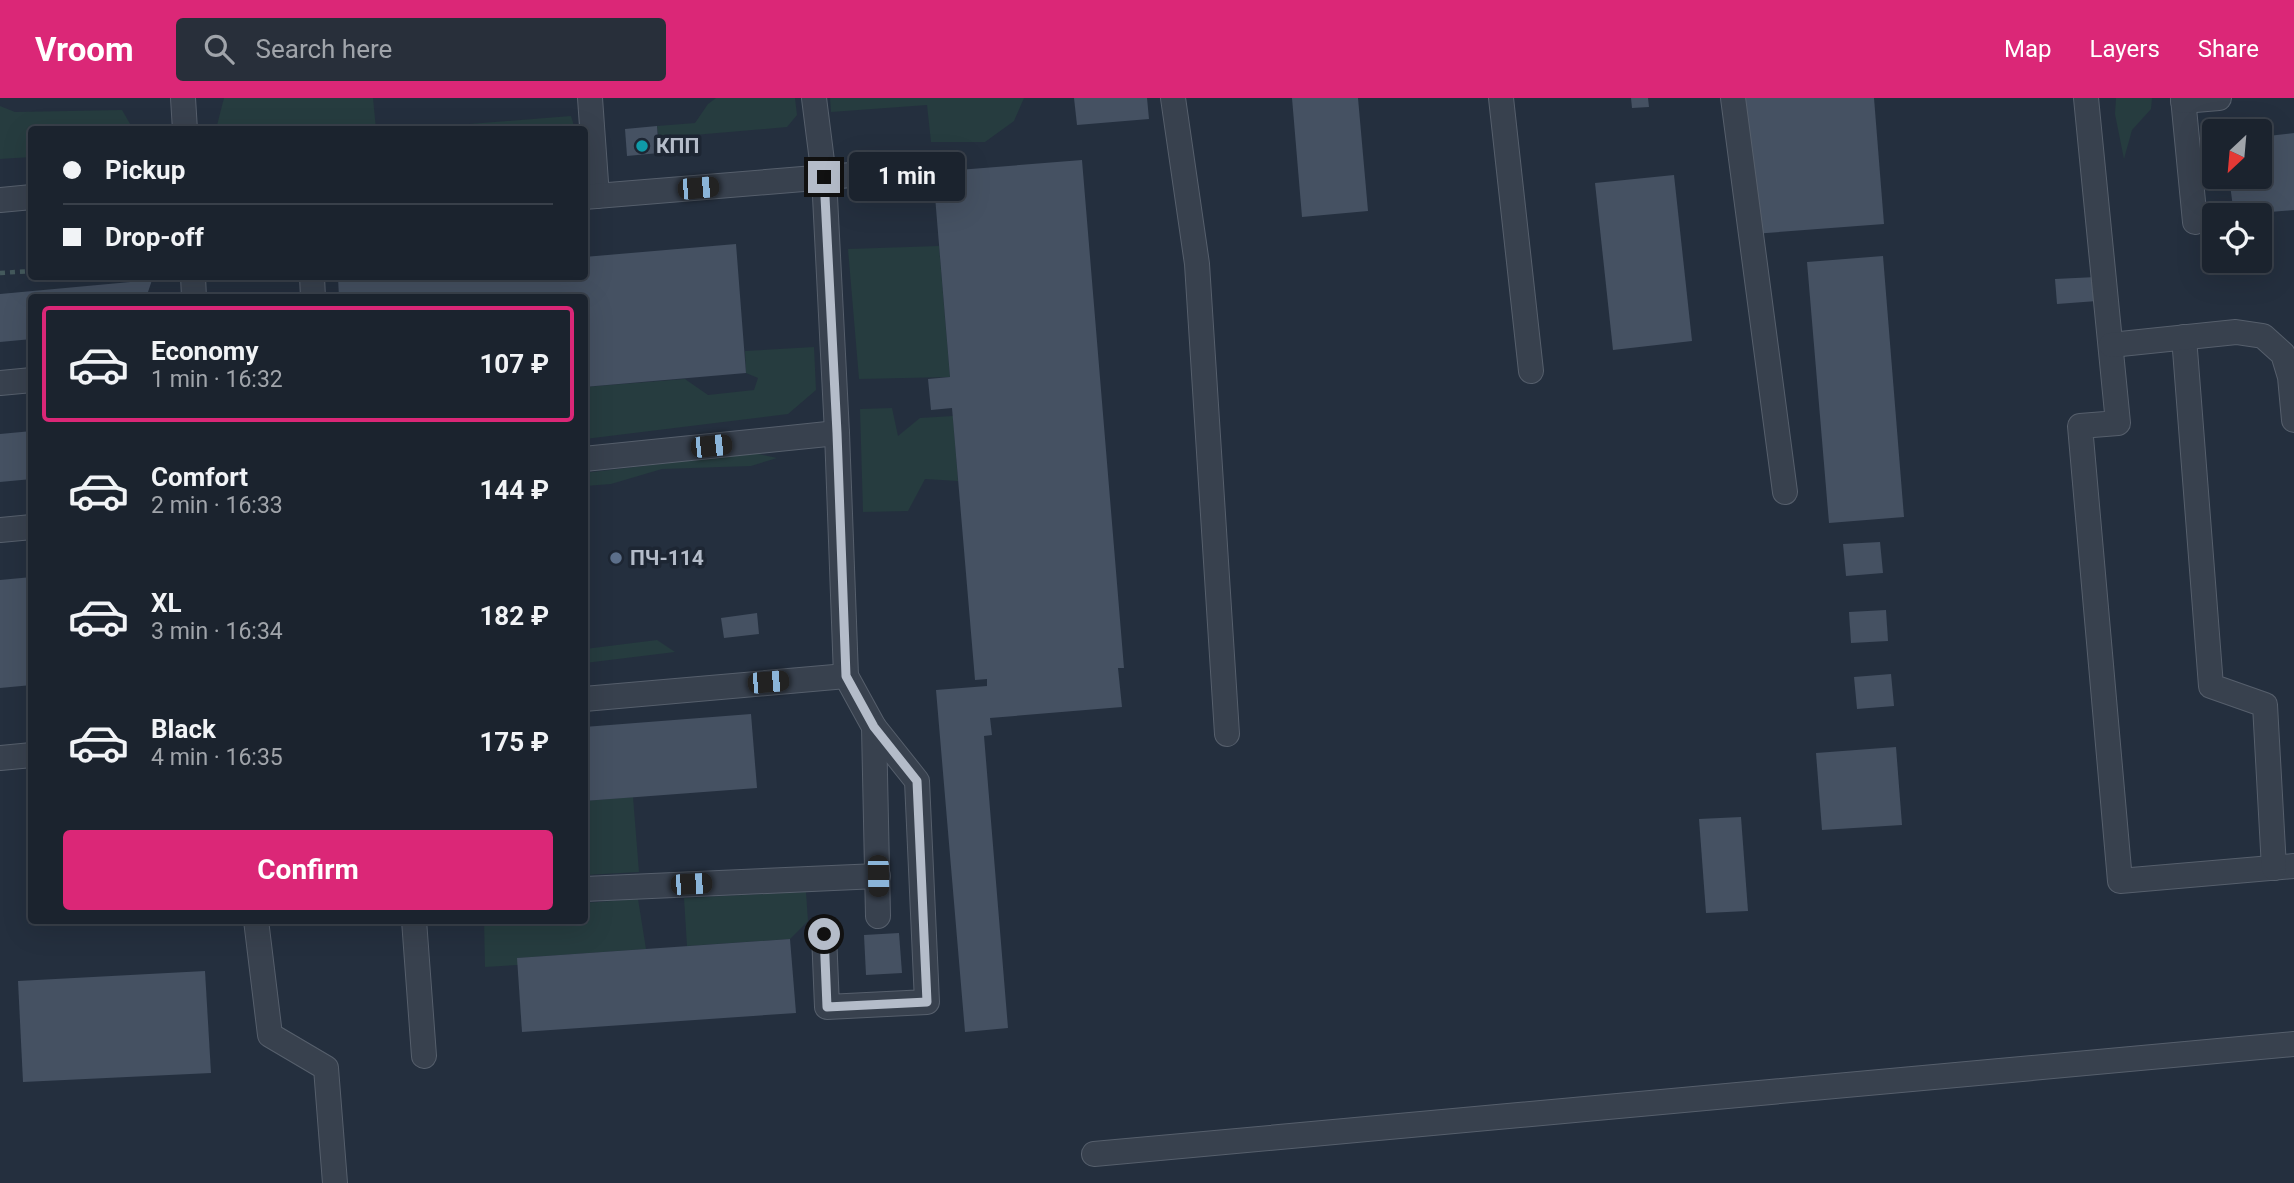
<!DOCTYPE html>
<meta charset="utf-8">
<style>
body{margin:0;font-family:Roboto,sans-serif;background:#282f3a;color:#f1f3f6;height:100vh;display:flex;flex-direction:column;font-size:26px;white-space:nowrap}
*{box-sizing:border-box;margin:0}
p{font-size:23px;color:#a0a4aa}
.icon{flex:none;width:38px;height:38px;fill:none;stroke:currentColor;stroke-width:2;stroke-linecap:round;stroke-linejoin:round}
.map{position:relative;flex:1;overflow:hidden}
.side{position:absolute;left:28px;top:196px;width:560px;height:630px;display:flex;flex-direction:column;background:#1b232e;border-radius:7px;box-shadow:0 7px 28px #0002,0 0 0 2px #39404a}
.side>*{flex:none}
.banner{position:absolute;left:28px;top:28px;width:560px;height:154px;border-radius:7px;box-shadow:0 7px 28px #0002,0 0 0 2px #39404a;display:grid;align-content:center;height:154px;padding:0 35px;background:#1b232e}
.needle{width:46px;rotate:206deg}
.tools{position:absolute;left:2202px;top:21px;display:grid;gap:14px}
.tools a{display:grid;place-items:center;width:70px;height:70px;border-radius:7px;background:#1b232e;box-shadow:0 7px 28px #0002,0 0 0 2px #39404a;font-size:35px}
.end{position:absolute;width:32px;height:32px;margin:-16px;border:9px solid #b4bcc9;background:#111;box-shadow:0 0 0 4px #111}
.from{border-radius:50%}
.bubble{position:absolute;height:49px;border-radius:7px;background:#1b232e;box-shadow:0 7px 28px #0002,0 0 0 2px #39404a;font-size:23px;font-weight:700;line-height:49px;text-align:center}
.car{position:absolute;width:21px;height:42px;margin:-21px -10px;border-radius:9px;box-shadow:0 0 5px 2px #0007;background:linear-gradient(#222 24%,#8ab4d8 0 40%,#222 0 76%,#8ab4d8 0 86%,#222 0)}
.banner b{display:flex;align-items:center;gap:24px;height:66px;font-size:26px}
.banner b+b{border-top:2px solid #39404a}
.banner i{width:18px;height:18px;background:#f1f3f6}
ul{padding:12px 0 0;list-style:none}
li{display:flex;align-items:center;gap:21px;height:116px;margin:0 14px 10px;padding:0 21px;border:4px solid transparent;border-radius:7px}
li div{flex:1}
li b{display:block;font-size:26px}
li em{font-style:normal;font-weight:700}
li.on{border-color:#db2777}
li>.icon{width:63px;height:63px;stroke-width:1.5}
.primary-button{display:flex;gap:14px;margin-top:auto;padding:14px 35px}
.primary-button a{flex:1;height:80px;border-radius:7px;background:#db2777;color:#fff;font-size:28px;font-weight:700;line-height:80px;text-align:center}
header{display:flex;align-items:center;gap:42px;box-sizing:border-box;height:98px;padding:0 35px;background:#db2777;color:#fff}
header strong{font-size:33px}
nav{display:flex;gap:38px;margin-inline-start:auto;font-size:24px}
.search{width:490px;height:63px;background:#282f3a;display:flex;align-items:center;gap:18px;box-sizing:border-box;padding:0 24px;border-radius:7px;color:#a0a4aa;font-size:26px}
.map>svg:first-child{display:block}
.green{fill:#263c3f}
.building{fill:#455162}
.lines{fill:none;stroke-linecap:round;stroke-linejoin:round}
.lane-casing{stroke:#565f6c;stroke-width:26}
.path{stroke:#44595c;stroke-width:4.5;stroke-dasharray:5 5;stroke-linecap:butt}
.lane{stroke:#38414e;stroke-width:24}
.route{stroke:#b4bcc9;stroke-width:9}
.culture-dot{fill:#0f9aa8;stroke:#1d2633;stroke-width:2.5}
.service-dot{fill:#5c6f8a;stroke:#1d2633;stroke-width:2.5}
.labels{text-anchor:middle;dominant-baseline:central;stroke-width:7;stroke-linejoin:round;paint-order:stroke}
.poi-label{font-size:21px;font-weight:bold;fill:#b4bcc9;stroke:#1d2633;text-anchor:start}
</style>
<header>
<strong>Vroom</strong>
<div class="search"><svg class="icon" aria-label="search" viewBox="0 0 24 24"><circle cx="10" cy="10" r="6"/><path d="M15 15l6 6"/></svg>Search here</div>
<nav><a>Map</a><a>Layers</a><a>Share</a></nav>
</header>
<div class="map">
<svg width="2294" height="1085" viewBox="0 0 2294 1085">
<rect width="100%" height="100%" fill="#242f3e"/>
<!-- green -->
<g class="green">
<path d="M224 0H373L376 31H216Z"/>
<path d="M716 0H795L797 17 787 29 659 40 657 28 695 25 708 6Z"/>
<path d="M830 0H1024L1014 23 985 44H931L927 7 831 14Z"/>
<path d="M2116 0H2152L2151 11 2132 32 2124 61 2115 16Z"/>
<path d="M0 8 15 14 122 12 133 31 32 32 31 59 0 61Z"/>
<path d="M571 18 575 31H407Z"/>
<path d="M939 148 950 279 859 281 848 151Z"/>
<path d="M814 249 816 292 788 316 585 341V289L685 281 708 297 754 292 758 280 746 275 745 253Z"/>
<path d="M892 310 898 338 920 320 953 318 958 383 925 381 908 413 863 414 860 311Z"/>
<path d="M754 355 777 360 751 368 662 371 611 386 585 388 584 375Z"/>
<path d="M657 542 675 554 585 565V551Z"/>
<path d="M633 699 639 774 585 777V703Z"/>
<path d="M806 794 808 823 790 841 687 848 684 800Z"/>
<path d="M638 801 646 851 518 860V867L485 869 484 823 584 822 585 805Z"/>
</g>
<!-- building -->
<g class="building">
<path d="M1074 0H1147L1149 21 1077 27Z"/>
<path d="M1292 0H1358L1368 113 1302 119Z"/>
<path d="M1631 0H1648L1649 9 1632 10Z"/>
<path d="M1743 0H1874L1884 126 1753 136Z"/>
<path d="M657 28 659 55 627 58 625 31Z"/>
<path d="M2294 35V112L2234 117 2229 79H2259V39Z"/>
<path d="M1082 62 1124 570H1118L1122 609 990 620 992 637 984 638 1008 930 965 934 936 592 987 588V581L975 582 952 310 931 312 928 281 950 279 933 74Z"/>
<path d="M1674 77 1692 243 1613 252 1595 85Z"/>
<path d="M736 146 746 275 584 289V200H339L338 179 584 178V159Z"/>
<path d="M1883 158 1904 419 1829 425 1807 164Z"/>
<path d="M2096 179 2097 203 2057 206 2055 181Z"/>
<path d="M152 182 146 200H32V241L0 244V196Z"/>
<path d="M32 333V381L0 384V336Z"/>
<path d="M1880 444 1883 475 1846 478 1843 446Z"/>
<path d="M32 479V587L0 590V482Z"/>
<path d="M1886 512 1888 543 1851 545 1849 514Z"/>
<path d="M757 515 759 536 724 540 721 520Z"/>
<path d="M1891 576 1894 608 1857 611 1854 579Z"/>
<path d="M751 616 757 690 584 703V629Z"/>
<path d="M1896 649 1902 727 1822 732 1816 655Z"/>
<path d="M1741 719 1748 813 1706 815 1699 721Z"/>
<path d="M899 835 902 875 866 877 864 837Z"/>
<path d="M790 841 796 915 522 934 517 860Z"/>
<path d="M205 873 211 975 23 984 18 883Z"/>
</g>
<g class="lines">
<!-- lane casing -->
<g class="lane-casing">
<g id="lane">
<path d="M183 0 185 32"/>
<path d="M590 0 597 98"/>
<path d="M814 0 824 79 837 335 846 578 874 629 878 818"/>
<path d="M1173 0 1197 166 1227 636"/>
<path d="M1501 0 1531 273"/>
<path d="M1733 0 1785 394"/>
<path d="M2086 0 2118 325 2080 328 2120 783 2294 768"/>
<path d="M2183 0 2195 124"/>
<path d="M2183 3 2219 0"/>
<path d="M584 99 912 72"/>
<path d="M0 102 32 99"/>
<path d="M193 178 194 200"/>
<path d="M312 178 313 200"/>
<path d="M2184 239 2211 588 2265 607 2274 770"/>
<path d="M2111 247 2236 234 2263 238 2283 256 2290 279 2294 322"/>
<path d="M0 285 32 282"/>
<path d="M584 361 837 335"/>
<path d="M0 432 32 429"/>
<path d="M584 601 846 578"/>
<path d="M0 660 32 657"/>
<path d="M584 791 878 778"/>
<path d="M256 822 270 937 326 970 335 1085"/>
<path d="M414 822 424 958"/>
<path d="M824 836 827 909 927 904 917 683 874 629"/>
<path d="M1094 1056 2294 946"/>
</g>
</g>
<!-- path -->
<path class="path" d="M0 175 32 173"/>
<!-- lane -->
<use href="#lane" class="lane"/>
</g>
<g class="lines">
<!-- route -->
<path class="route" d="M824 836 827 909 927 904 917 683 874 629 846 578 837 335 824 79"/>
</g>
<!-- markers -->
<circle class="culture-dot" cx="642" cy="48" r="7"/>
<circle class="service-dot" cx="616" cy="460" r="7"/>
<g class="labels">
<!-- poi labels -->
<g class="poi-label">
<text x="656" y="48">КПП</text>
<text x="630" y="460">ПЧ-114</text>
</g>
</g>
</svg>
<div class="tools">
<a><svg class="needle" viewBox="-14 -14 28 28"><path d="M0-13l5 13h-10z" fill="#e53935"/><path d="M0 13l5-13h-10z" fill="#a0a4aa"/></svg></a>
<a><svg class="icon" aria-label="locate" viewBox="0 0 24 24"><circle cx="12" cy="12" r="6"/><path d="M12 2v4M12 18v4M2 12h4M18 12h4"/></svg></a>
</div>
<i class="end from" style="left:824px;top:836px"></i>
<i class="end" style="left:824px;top:79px"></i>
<div class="bubble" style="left:849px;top:54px;width:116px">1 min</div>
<i class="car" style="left:698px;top:90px;rotate:85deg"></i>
<i class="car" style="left:711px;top:348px;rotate:84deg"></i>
<i class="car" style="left:768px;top:584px;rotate:85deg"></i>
<i class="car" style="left:878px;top:778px;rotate:179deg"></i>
<i class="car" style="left:691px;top:786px;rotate:87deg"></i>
<div class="banner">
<b><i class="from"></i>Pickup</b>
<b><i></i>Drop-off</b>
</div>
<section class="side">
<ul>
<li class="on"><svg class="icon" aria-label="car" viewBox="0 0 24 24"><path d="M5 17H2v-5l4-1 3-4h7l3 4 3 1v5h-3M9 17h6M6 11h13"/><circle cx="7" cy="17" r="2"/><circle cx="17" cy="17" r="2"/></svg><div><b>Economy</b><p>1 min · 16:32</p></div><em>107 ₽</em></li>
<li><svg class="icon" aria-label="car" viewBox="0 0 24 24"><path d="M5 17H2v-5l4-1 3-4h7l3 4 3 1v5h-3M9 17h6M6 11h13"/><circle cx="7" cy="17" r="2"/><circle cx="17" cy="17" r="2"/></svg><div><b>Comfort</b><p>2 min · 16:33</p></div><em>144 ₽</em></li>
<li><svg class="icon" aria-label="car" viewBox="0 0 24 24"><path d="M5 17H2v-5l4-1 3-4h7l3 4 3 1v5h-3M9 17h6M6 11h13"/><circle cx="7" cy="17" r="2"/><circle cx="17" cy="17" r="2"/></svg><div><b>XL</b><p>3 min · 16:34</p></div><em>182 ₽</em></li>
<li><svg class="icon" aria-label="car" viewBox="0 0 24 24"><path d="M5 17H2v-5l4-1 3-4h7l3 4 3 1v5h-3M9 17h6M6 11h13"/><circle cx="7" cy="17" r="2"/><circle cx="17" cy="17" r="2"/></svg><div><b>Black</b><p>4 min · 16:35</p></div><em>175 ₽</em></li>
</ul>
<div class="primary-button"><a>Confirm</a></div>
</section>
</div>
